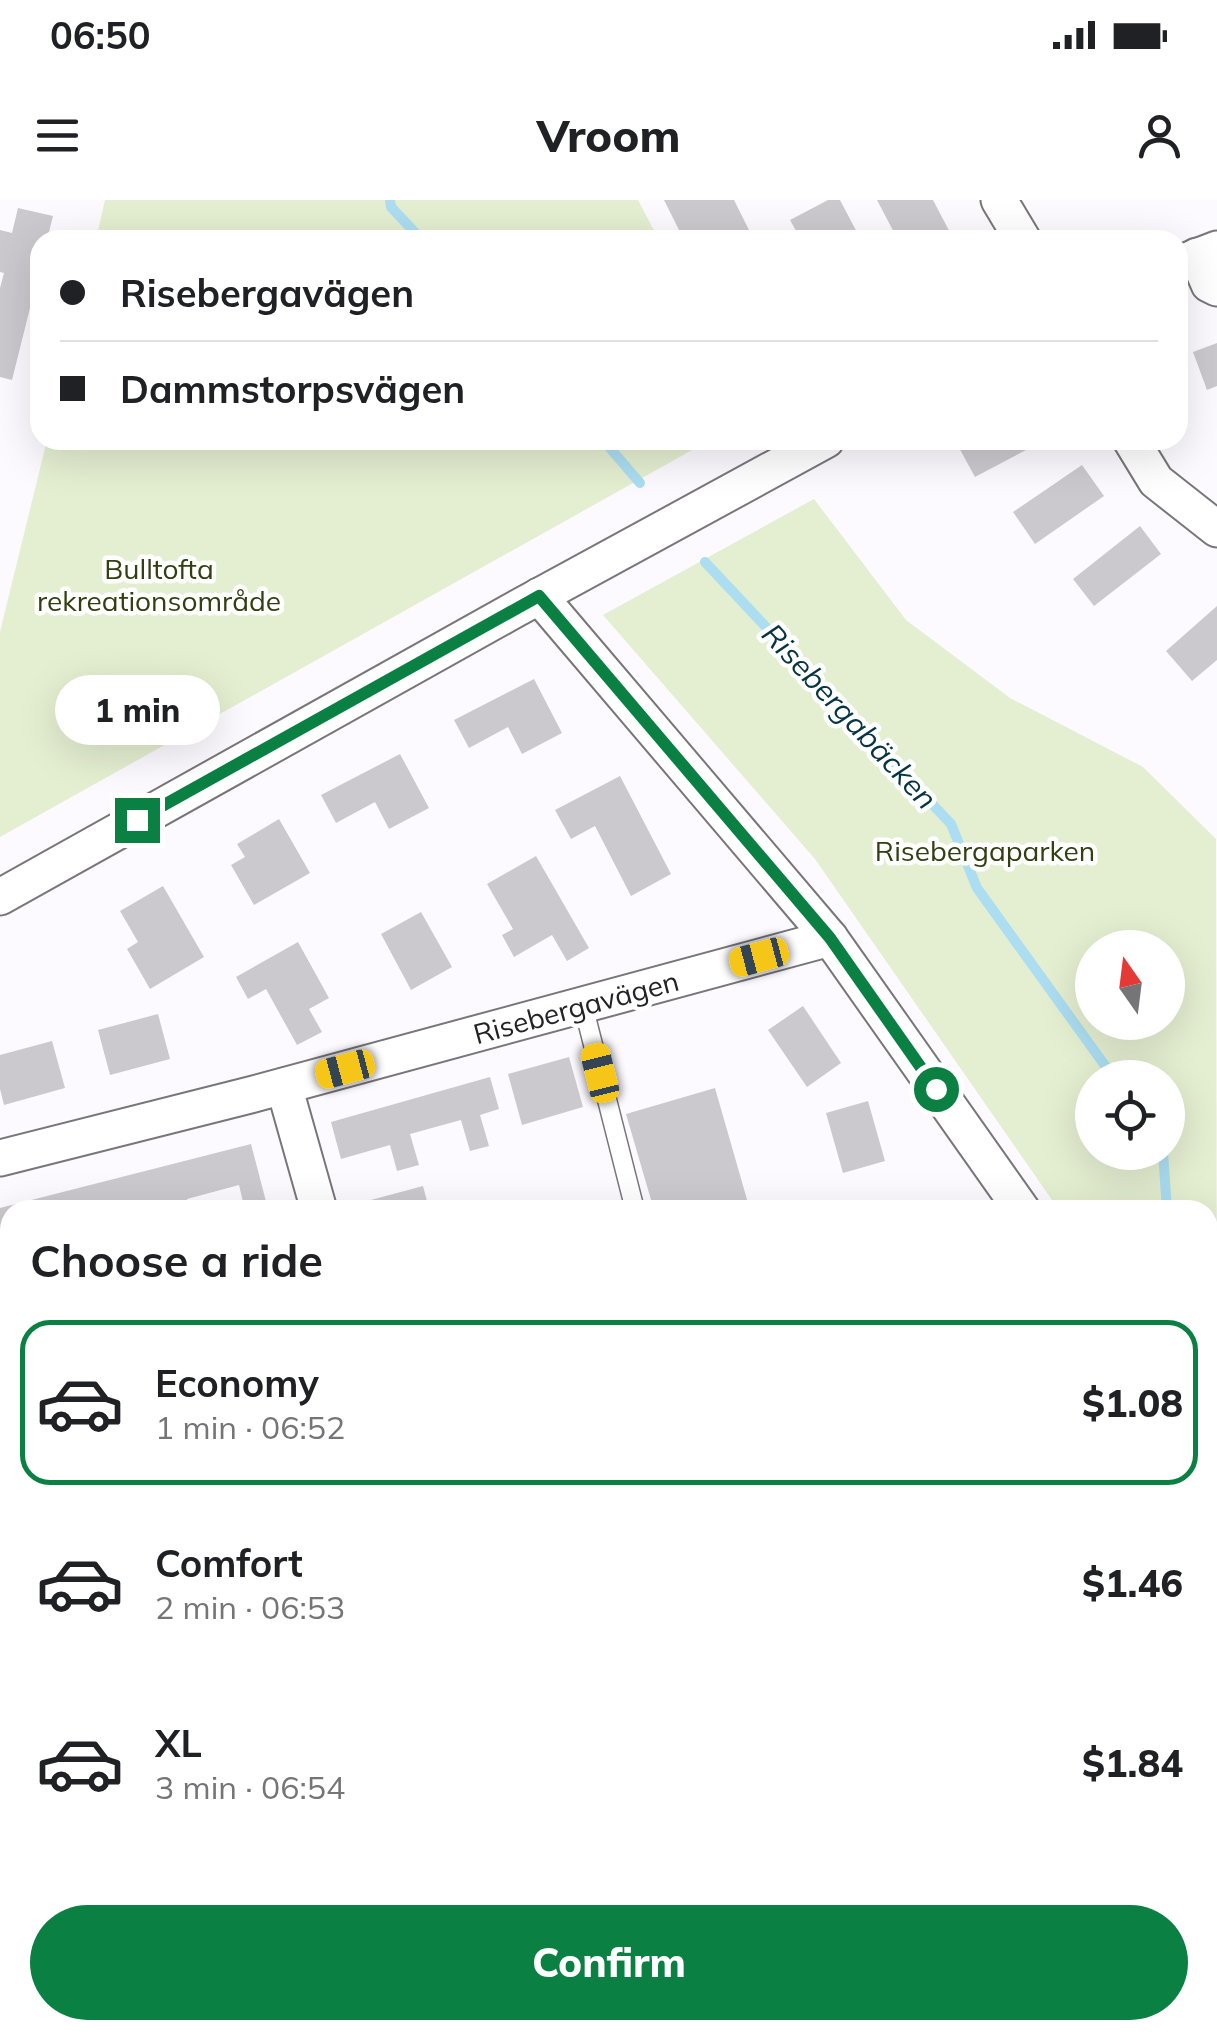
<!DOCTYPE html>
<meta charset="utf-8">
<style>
body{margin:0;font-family:Mulish,sans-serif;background:#f6f6f6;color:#202124;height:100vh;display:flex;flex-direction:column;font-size:38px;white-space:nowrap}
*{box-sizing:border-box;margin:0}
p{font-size:32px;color:#757577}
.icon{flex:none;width:55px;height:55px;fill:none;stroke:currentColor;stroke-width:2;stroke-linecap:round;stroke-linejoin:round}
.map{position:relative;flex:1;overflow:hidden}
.details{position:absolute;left:0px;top:1000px;width:1218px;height:840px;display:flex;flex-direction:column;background:#fff;border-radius:30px 30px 0 0;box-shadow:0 10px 40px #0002}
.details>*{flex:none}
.hud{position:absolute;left:30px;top:30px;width:1158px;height:220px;border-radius:30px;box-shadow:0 10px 40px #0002;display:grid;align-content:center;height:220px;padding:0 30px;background:#fff}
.needle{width:65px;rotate:346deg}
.buttons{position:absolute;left:1075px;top:730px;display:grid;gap:20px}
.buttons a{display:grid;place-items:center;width:110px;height:110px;border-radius:50%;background:#fff;box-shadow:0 10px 40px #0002;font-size:50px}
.end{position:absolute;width:45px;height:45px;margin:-22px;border:12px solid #0b8043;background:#fff;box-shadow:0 0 0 5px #fff}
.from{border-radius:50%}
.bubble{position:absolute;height:70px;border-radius:35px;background:#fff;box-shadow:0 10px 40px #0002;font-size:32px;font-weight:800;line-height:70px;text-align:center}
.car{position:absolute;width:30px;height:60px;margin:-30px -15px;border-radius:12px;box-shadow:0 0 8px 2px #0007;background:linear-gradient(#f5c518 24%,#345 0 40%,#f5c518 0 76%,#345 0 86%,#f5c518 0)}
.hud b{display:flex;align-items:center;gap:35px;height:95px;font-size:38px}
.hud b+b{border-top:2px solid #e0e0e0}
.hud i{width:25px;height:25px;background:#202124}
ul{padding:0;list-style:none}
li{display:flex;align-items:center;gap:30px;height:165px;margin:0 20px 15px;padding:0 10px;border:5px solid transparent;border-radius:30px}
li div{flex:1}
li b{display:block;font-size:38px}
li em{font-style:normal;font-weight:800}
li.selected{border-color:#0b8043}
li>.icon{width:90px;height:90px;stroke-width:1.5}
h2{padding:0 30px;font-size:45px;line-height:120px}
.primary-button{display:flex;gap:20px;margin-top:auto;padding:20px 30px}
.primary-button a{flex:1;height:115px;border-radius:60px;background:#0b8043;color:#fff;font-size:40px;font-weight:800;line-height:115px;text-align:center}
.status{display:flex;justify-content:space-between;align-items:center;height:70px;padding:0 50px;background:#fff;direction:ltr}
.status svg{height:28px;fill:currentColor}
header{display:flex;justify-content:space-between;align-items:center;height:130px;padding:0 30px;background:#fff;font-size:45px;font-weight:800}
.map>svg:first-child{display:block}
.green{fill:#e4eed0;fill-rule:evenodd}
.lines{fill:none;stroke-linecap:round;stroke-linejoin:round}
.stream{stroke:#acddf1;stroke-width:10}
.building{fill:#cbc9ce}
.lane-casing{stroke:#78767b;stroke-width:21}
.street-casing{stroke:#78767b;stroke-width:39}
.lane{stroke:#fff;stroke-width:18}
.street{stroke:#fff;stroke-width:35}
.route{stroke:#0b8043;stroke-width:12}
.labels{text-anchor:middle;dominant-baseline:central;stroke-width:9;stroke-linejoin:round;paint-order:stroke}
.park-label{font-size:28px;fill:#333f11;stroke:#fff}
.street-label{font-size:28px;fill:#232224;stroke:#fff}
.water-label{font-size:30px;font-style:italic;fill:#063442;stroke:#fff}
</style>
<div class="status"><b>06:50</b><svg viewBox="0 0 49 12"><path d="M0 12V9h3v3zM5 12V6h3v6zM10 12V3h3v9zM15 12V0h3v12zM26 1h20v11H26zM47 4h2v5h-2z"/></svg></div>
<header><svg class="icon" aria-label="menu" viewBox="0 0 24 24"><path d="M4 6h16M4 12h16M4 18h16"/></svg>Vroom<svg class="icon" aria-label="person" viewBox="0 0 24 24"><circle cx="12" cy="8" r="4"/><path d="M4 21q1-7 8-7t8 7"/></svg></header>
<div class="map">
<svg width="1217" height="1840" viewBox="0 0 1217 1840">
<rect width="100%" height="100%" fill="#fcfafe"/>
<!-- green -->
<g class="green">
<path d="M105 0H638L659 40H96Z"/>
<path d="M47 240H710L0 637V432Z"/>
<path d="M814 299 906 420 1010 498 1143 567 1216 639 1217 1242 1208 1228V1010H1059L815 659 603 415ZM1092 748H1168V822H1092ZM1092 878H1168V952H1092Z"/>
</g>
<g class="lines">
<!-- stream -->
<g class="stream">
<path d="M390 0 391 7 422 40"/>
<path d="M603 240 640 283"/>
<path d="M705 362 951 624 977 688 1114 878"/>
<path d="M1163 952 1167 1010"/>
<path d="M1208 1044H1217"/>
</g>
</g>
<!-- building -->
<g class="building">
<path d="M664 0H734L754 40H684Z"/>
<path d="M828 0H840L861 40H801L790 20Z"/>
<path d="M877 0H933L954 40H898Z"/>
<path d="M18 8 53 16 47 40H40V68L12 180 0 177V88L4 73 0 72V30L12 33Z"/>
<path d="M1217 143V186L1207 190 1193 152Z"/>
<path d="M964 240H1045L975 277 957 244Z"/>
<path d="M1082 265 1104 296 1035 344 1013 312Z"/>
<path d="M1140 326 1161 354 1094 406 1073 379Z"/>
<path d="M1217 406V460L1192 481 1166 451Z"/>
<path d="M534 479 562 533 522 554 508 527 469 548 454 520Z"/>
<path d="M400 554 429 608 389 629 375 602 336 623 321 595Z"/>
<path d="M620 576 671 674 631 696 595 626 571 639 555 610Z"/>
<path d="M279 619 310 673 254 705 231 665 245 657 237 644Z"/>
<path d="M536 656 589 748 567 761 552 735 514 757 502 735 513 729 487 684Z"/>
<path d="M163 686 204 757 150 789 127 749 138 742 120 711Z"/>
<path d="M421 712 452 767 411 790 381 734Z"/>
<path d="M298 742 329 798 309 809 322 832 297 845 266 789 248 799 236 777Z"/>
<path d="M803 806 841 863 807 887 768 830Z"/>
<path d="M158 814 170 859 110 875 98 830Z"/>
<path d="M52 841 65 888 4 905 0 889V855Z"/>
<path d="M569 857 583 907 522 925 508 874Z"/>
<path d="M490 877 499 909 480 915 489 946 470 951 461 920 410 934 419 965 397 971 390 945 341 959 331 922Z"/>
<path d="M715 888 750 1010H654L626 914Z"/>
<path d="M868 901 885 961 843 973 826 913Z"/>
<path d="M251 944 268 1009 245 1010 239 985 187 999 190 1010H171L169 1003 144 1010H10V1075L0 1077V1008Z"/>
<path d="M423 986 428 1005 411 1010H358L356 1004Z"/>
<path d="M10 1117V1142L0 1144V1119Z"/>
<path d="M10 1245V1317L0 1319V1248Z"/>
<path d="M10 1354V1390H9L0 1356Z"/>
<path d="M1208 1406 1217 1420V1480L1208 1486Z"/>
<path d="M5 1703 10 1724V1744L0 1747V1704Z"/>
<path d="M10 1807V1830H38L41 1839 3 1840 0 1809Z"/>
<path d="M338 1830H419L421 1840H336L334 1831Z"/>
<path d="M461 1830H506L508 1840H464Z"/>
<path d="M880 1830H929L932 1840H883Z"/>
</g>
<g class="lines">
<!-- lane casing -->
<g class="lane-casing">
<path id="lane" d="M583 805 635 1010"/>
</g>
<!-- street casing -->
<g class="street-casing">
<g id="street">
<path d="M999 0 1023 40"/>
<path d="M1197 56 1209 84 1217 88"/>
<path d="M1178 64 1217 49"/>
<path d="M1131 240 1156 281 1217 329"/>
<path d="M539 396 830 738 1022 1010"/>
<path d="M0 697 514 410 826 240"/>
<path d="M284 886 319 1010"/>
<path d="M0 958 250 895 830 738"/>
<path d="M1208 1287 1217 1301"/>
<path d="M0 1490 10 1530"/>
<path d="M1208 1543 1217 1541"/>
<path d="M551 1830 553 1840"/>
<path d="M983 1830 985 1840"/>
<path d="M92 1840 131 1830"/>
</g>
</g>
<!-- lane -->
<use href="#lane" class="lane"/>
<!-- street -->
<use href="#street" class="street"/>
</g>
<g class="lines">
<!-- route -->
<path class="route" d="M137 620 539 396 830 738 936 889"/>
</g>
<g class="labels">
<!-- park labels -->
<g class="park-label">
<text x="159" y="368">Bulltofta<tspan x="159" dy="32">rekreationsområde</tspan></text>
<text x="985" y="650">Risebergaparken</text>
</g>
<!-- street labels -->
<g class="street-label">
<text transform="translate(576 807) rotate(-15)">Risebergavägen</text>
</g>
<!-- water labels -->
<g class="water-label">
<text transform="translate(850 516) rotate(47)">Risebergabäcken</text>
</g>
</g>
</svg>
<div class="buttons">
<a><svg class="needle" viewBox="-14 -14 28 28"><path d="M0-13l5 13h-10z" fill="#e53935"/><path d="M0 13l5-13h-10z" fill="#757577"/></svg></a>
<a><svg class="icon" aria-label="locate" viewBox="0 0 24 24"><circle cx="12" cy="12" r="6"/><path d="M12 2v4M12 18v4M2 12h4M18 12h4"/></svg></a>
</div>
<i class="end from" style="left:936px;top:889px"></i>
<i class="end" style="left:137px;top:620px"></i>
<div class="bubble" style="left:55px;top:475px;width:165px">1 min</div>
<i class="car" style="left:759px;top:757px;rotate:255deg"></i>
<i class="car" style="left:345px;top:869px;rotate:255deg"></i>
<i class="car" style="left:600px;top:873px;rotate:346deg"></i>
<div class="hud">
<b><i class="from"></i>Risebergavägen</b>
<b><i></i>Dammstorpsvägen</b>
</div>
<section class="details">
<h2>Choose a ride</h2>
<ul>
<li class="selected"><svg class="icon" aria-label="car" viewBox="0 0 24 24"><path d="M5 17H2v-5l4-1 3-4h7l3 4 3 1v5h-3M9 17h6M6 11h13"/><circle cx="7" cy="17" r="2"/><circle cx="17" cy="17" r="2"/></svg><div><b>Economy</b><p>1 min · 06:52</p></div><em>$1.08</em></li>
<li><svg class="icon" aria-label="car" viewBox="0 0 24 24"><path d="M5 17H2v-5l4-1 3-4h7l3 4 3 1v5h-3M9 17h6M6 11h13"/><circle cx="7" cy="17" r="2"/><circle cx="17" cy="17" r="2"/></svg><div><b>Comfort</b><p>2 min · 06:53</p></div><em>$1.46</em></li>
<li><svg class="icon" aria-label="car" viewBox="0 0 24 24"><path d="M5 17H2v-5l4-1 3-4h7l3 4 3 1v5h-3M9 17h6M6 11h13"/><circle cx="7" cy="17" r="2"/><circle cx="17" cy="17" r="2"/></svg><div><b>XL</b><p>3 min · 06:54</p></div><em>$1.84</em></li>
</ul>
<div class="primary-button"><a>Confirm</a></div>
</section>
</div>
